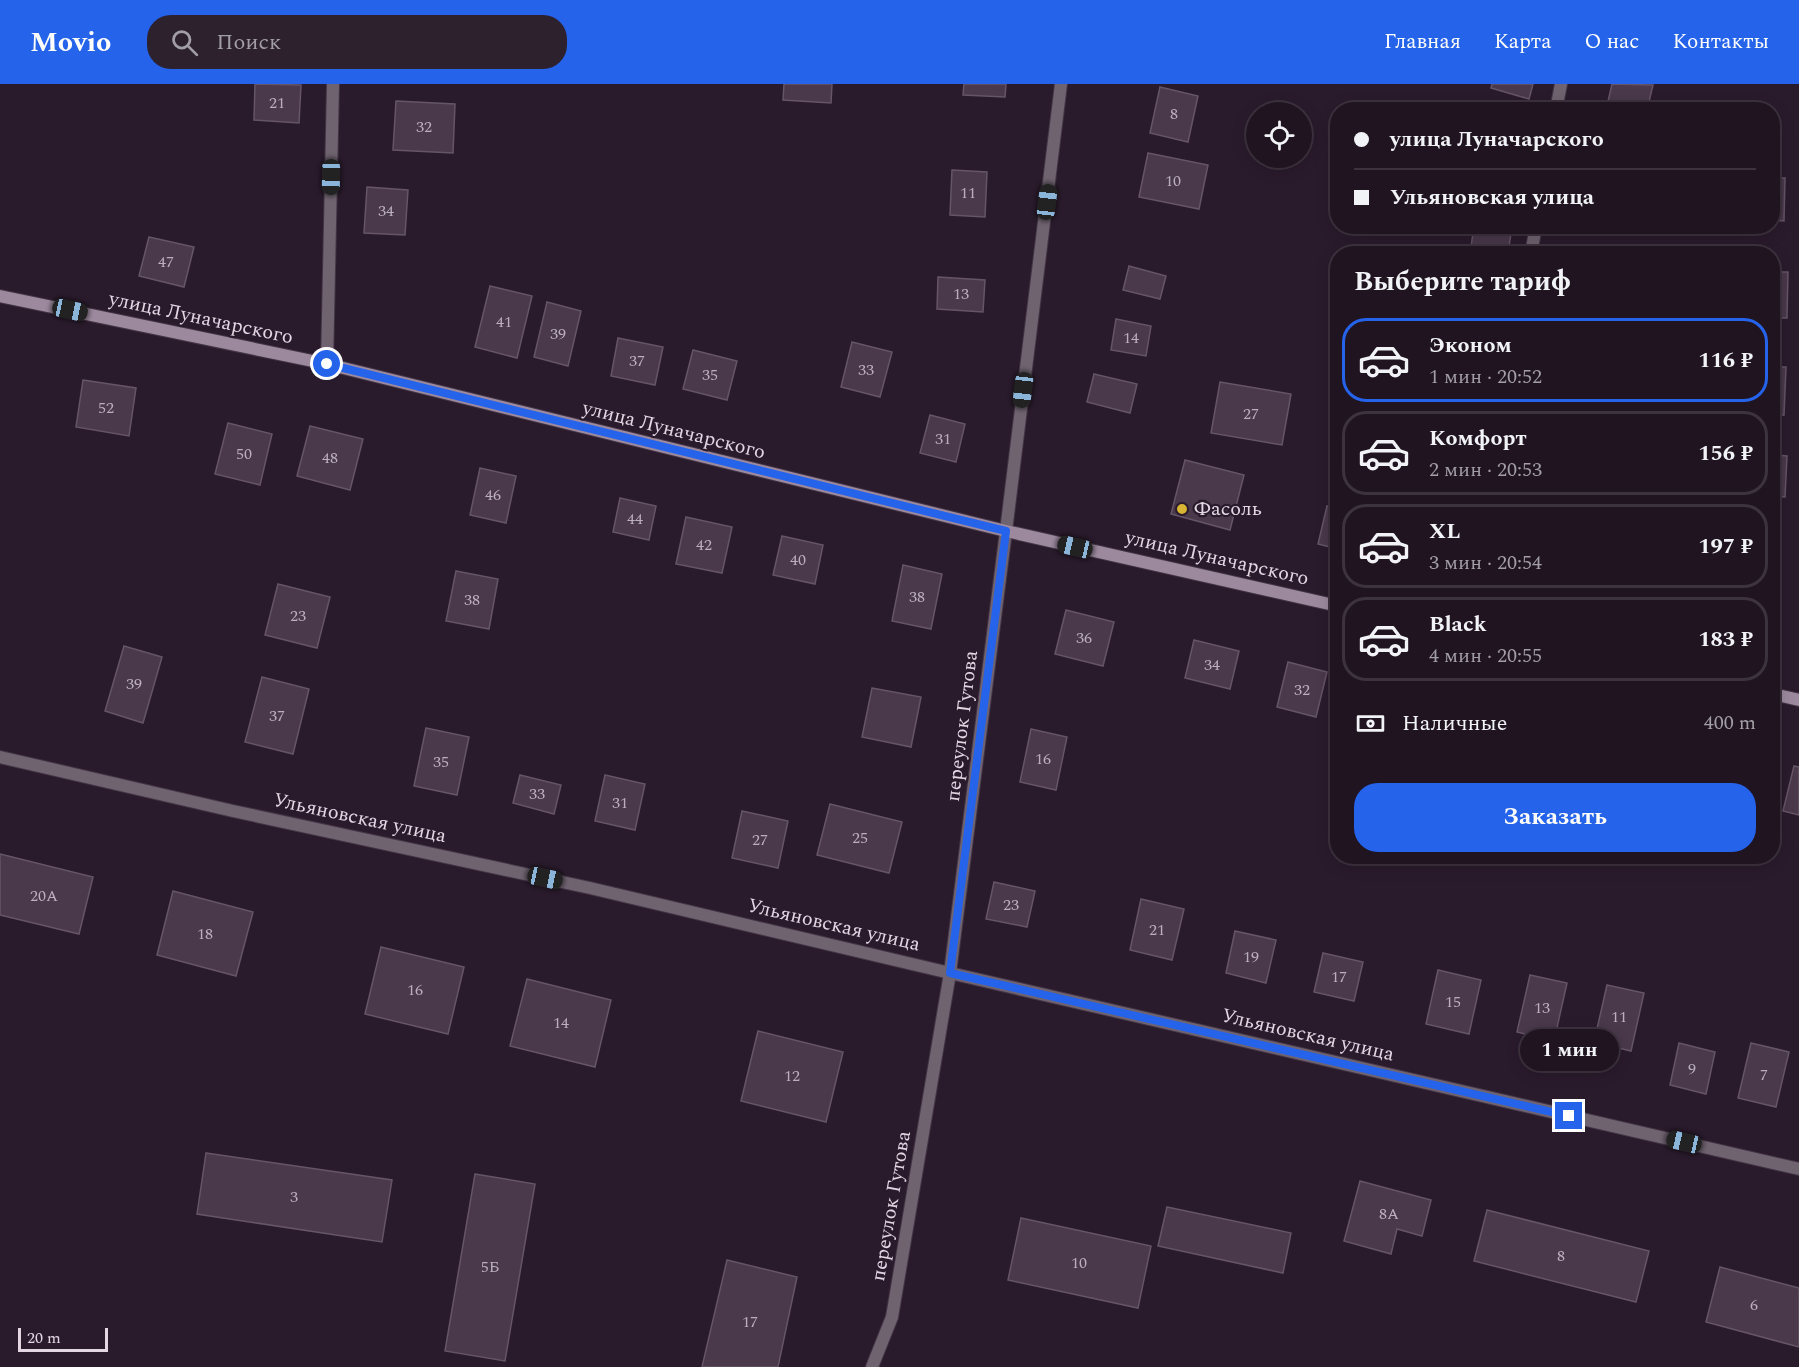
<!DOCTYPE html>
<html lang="ru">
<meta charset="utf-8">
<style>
body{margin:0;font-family:Spectral,serif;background:#2d212e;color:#f1f3f6;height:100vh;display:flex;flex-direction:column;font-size:22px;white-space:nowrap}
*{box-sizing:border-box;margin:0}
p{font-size:20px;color:#a29ea5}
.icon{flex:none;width:33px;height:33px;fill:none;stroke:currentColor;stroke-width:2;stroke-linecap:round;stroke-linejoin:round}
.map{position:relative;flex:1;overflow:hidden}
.panel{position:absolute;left:1330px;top:162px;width:450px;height:618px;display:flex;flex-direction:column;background:#201421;border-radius:24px;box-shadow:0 3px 15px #0003,0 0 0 2px #3d333f}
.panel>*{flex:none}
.guide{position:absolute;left:1330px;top:18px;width:450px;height:132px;border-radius:24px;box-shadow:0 3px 15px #0003,0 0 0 2px #3d333f;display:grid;align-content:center;height:132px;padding:0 24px;background:#201421}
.controls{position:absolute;left:1246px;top:18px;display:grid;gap:12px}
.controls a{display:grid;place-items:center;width:66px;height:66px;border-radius:50%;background:#201421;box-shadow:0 3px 15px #0003,0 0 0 2px #3d333f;font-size:30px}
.scale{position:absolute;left:18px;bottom:15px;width:90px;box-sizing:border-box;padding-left:6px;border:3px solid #e2d7e3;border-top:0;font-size:16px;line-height:21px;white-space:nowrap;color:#e2d7e3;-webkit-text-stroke:4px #2a1b2c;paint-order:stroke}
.end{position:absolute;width:27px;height:27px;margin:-14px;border:8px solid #2563eb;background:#fff;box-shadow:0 0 0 3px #fff}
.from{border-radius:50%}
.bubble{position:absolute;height:42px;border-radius:21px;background:#201421;box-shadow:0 3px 15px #0003,0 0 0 2px #3d333f;font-size:20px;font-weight:700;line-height:42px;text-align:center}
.car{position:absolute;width:18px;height:36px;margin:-18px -9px;border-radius:8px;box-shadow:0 0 4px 2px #0007;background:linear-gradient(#222 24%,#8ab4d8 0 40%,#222 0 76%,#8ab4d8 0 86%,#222 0)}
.guide b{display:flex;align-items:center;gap:21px;height:57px;font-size:22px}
.guide b+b{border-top:2px solid #3d333f}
.guide i{width:15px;height:15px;background:#f1f3f6}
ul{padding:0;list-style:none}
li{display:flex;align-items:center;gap:18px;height:84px;margin:0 12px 9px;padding:0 12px;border:3px solid #3d333f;border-radius:24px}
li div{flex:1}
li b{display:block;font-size:22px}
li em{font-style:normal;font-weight:700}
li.active{border-color:#2563eb}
li>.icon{width:54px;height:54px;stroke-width:1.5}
h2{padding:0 24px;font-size:27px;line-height:72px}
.pay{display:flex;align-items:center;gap:15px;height:66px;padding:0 24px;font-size:22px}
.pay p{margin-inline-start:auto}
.cta{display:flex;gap:12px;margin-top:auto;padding:12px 24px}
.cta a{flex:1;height:69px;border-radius:24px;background:#2563eb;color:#fff;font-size:24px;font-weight:700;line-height:69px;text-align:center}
header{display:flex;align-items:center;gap:36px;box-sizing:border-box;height:84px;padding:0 30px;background:#2563eb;color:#fff}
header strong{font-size:28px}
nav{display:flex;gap:33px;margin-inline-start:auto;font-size:21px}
.search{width:420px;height:54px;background:#2d212e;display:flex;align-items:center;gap:15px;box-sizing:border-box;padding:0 21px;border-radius:24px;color:#a29ea5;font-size:22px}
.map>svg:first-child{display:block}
.building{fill:#4a384b;stroke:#665468;stroke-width:1.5}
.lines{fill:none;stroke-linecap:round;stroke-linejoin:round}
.minor-casing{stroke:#443546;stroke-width:14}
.tertiary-casing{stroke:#443546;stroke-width:14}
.secondary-casing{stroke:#443546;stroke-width:14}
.minor{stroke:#6f6370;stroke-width:12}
.tertiary{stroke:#6f6370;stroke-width:12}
.secondary{stroke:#9c899e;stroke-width:12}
.route{stroke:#2563eb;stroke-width:8}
.poi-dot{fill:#d8b434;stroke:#2a1b2c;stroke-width:2}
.labels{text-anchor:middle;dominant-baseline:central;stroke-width:4.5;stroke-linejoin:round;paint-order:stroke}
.number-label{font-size:16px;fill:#bcafbd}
.street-label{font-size:20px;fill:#e2d7e3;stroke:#2a1b2c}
.poi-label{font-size:20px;fill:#e2d7e3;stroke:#2a1b2c;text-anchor:start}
</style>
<header>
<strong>Movio</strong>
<div class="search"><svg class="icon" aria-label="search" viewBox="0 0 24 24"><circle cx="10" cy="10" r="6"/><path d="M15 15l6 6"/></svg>Поиск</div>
<nav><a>Главная</a><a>Карта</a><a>О нас</a><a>Контакты</a></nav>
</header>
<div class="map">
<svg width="1799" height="1283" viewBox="0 0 1799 1283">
<rect width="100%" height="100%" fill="#2a1b2c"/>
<!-- building -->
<g class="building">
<path d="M255 0 301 1 299 39 254 36Z"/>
<path d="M784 0H832L831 19 783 16Z"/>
<path d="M964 0H1006L1005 13 963 11Z"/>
<path d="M1492 0H1533L1529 15 1491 4Z"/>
<path d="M1612 0 1653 1 1647 26H1606Z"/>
<path d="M1160 3 1198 12 1188 58 1150 49Z"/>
<path d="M396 17 455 20 453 69 393 66Z"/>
<path d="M1148 69 1208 81 1199 125 1139 113Z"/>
<path d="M952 86 987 88 985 133 950 131Z"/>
<path d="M1773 94H1785L1784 137 1773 136Z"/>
<path d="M367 103 408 106 405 151 364 149Z"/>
<path d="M1474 142H1512L1508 170H1470Z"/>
<path d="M1592 142H1629L1627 151Z"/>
<path d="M149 153 194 163 184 203 139 192Z"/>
<path d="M1576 162 1605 170H1574Z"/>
<path d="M1129 182 1166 192 1160 215 1123 206Z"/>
<path d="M1773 188H1788L1787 234H1773Z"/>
<path d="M938 193 985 196 983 228 937 225Z"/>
<path d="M490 202 532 212 517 274 475 263Z"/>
<path d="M547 218 581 227 568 282 534 273Z"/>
<path d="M1116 235 1151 242 1146 272 1111 266Z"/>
<path d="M618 254 663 263 655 301 611 292Z"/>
<path d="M852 258 892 268 880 313 841 303Z"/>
<path d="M693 266 737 277 727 316 683 305Z"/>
<path d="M1773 283H1786L1784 331H1773Z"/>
<path d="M1094 290 1137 300 1130 329 1087 318Z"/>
<path d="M83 296 136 304 129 352 76 343Z"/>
<path d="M1220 298 1291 310 1282 361 1211 349Z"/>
<path d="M930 331 965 340 956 378 920 369Z"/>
<path d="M228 339 272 350 260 401 215 390Z"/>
<path d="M310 342 363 355 350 406 297 392Z"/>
<path d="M1773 371 1787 372 1785 413 1773 412Z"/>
<path d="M1185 376 1244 391 1230 446 1171 430Z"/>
<path d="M480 384 516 392 506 439 470 431Z"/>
<path d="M620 414 656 422 649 456 613 448Z"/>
<path d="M1327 422 1338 425V465L1318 460Z"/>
<path d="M686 433 732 443 722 489 676 480Z"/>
<path d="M782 452 823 461 815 500 773 491Z"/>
<path d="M903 481 942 490 931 545 892 537Z"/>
<path d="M456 487 498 495 489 545 446 537Z"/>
<path d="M278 500 330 513 317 564 265 551Z"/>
<path d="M1066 526 1114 538 1103 582 1055 570Z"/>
<path d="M1194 556 1239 567 1230 605 1185 594Z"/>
<path d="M124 562 162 573 143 639 105 627Z"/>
<path d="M1288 578 1327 588 1316 633 1277 623Z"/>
<path d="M262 593 309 605 293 670 245 658Z"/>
<path d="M872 604 921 613 911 663 862 653Z"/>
<path d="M426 644 469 653 457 711 414 702Z"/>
<path d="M1031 645 1067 653 1056 706 1020 698Z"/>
<path d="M1794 682 1799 683V731L1783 727Z"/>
<path d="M520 691 561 701 554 730 513 719Z"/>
<path d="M605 691 645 700 635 746 595 737Z"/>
<path d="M830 720 902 738 889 789 817 771Z"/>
<path d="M742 727 788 737 778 784 732 774Z"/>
<path d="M0 770 93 793 79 850 0 831Z"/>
<path d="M994 798 1035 807 1027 843 986 835Z"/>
<path d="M173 807 253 828 236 892 157 871Z"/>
<path d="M1141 815 1184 825 1172 876 1130 866Z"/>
<path d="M1235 847 1276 856 1266 899 1226 889Z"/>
<path d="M381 863 464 883 448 950 365 930Z"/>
<path d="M1323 869 1363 878 1354 917 1314 908Z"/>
<path d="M1438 886 1481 896 1469 950 1426 940Z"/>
<path d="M1530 891 1567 899 1554 957 1517 948Z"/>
<path d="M527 895 611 916 595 983 510 962Z"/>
<path d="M1607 901 1644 909 1631 967 1594 958Z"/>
<path d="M758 947 843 968 826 1038 741 1017Z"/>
<path d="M1679 959 1715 968 1706 1010 1670 1001Z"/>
<path d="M1751 959 1789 968 1776 1023 1738 1014Z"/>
<path d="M206 1069 392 1096 382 1158 197 1130Z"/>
<path d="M475 1090 535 1100 505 1277 445 1267Z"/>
<path d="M1360 1097 1431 1116 1422 1152 1397 1145 1391 1170 1344 1157Z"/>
<path d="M1167 1123 1291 1149 1283 1189 1158 1162Z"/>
<path d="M1487 1126 1649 1167 1636 1218 1474 1177Z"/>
<path d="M1021 1134 1151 1162 1138 1224 1008 1196Z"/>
<path d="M727 1176 797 1193 778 1283H702Z"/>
<path d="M1720 1183 1799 1204V1263L1706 1238Z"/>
</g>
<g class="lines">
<!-- minor casing -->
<g class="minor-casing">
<g id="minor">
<path d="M1556 26 1561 0"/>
<path d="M1531 170 1536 142"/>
<path d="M327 280 333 0"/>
<path d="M1006 447 1061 0"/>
<path d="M950 889 1799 1085"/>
</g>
</g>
<!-- tertiary casing -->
<g class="tertiary-casing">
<g id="tertiary">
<path d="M0 673 233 727 590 804 950 889"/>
<path d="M872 1283 892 1233 950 889 1006 447"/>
</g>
</g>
<!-- secondary casing -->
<g class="secondary-casing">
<g id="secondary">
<path d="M0 212 327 280 1006 447 1338 522"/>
<path d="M1773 610 1799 616"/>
</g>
</g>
<!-- minor -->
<use href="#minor" class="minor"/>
<!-- tertiary -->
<use href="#tertiary" class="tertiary"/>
<!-- secondary -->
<use href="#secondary" class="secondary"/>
</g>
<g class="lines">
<!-- route -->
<path class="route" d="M327 280 1006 447 950 889 1569 1032"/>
</g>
<!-- markers -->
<circle class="poi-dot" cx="1182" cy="425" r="6"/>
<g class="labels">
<!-- number labels -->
<g class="number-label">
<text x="277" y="19">21</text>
<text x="1174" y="30">8</text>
<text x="424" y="43">32</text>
<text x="1173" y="97">10</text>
<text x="968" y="109">11</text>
<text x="386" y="127">34</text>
<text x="166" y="178">47</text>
<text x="961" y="210">13</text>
<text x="504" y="238">41</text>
<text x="558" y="250">39</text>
<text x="1131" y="254">14</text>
<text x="637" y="277">37</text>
<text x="866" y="286">33</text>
<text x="710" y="291">35</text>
<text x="106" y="324">52</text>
<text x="1251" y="330">27</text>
<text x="943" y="355">31</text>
<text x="244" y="370">50</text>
<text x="330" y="374">48</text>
<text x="493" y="411">46</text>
<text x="635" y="435">44</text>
<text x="704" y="461">42</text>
<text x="798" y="476">40</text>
<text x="917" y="513">38</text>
<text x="472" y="516">38</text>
<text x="298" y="532">23</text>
<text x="1084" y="554">36</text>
<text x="1212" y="581">34</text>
<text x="134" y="600">39</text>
<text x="1302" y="606">32</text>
<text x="277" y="632">37</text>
<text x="1043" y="675">16</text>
<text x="441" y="678">35</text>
<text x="537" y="710">33</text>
<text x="620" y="719">31</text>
<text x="860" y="754">25</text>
<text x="760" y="756">27</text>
<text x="44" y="812">20А</text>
<text x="1011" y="821">23</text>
<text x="1157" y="846">21</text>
<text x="205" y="850">18</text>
<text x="1251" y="873">19</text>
<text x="1339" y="893">17</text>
<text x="415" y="906">16</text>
<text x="1453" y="918">15</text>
<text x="1542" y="924">13</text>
<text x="1619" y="933">11</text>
<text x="561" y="939">14</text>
<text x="1692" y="985">9</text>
<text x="1764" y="991">7</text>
<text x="792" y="992">12</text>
<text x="294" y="1113">3</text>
<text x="1389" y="1130">8А</text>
<text x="1561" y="1172">8</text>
<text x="1079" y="1179">10</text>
<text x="490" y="1183">5Б</text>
<text x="1754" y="1221">6</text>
<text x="750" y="1238">17</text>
</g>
<!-- street labels -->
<g class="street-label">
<text transform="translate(201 234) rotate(12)">улица Луначарского</text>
<text transform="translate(674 346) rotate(14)">улица Луначарского</text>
<text transform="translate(1217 474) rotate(13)">улица Луначарского</text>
<text transform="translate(962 642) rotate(-83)">переулок Гутова</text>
<text transform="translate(360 734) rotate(12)">Ульяновская улица</text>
<text transform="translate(834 841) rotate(13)">Ульяновская улица</text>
<text transform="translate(1308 951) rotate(13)">Ульяновская улица</text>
<text transform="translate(891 1122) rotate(-80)">переулок Гутова</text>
</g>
<!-- poi labels -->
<g class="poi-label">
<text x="1194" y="425">Фасоль</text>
</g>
</g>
</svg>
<div class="controls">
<a><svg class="icon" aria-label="locate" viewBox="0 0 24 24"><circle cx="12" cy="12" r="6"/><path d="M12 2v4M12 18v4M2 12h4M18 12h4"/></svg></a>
</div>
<div class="scale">20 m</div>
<i class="end from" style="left:327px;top:280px"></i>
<i class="end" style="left:1569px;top:1032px"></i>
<div class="bubble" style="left:1520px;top:945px;width:99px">1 мин</div>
<i class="car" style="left:331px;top:93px;rotate:181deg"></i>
<i class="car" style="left:1047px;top:118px;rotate:7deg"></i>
<i class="car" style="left:70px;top:226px;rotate:102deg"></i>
<i class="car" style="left:1023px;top:306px;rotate:187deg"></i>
<i class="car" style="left:1075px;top:463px;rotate:283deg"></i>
<i class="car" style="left:545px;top:794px;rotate:102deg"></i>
<i class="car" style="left:1684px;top:1058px;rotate:283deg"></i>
<div class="guide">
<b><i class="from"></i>улица Луначарского</b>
<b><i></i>Ульяновская улица</b>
</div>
<section class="panel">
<h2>Выберите тариф</h2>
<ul>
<li class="active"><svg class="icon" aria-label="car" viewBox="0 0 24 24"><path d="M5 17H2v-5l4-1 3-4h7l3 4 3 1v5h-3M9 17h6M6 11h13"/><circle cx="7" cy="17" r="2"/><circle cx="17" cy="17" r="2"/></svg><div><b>Эконом</b><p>1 мин · 20:52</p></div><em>116 ₽</em></li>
<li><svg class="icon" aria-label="car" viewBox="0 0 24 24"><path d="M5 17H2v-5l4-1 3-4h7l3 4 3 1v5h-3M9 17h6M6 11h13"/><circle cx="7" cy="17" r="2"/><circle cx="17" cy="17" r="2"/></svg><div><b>Комфорт</b><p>2 мин · 20:53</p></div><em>156 ₽</em></li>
<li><svg class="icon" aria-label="car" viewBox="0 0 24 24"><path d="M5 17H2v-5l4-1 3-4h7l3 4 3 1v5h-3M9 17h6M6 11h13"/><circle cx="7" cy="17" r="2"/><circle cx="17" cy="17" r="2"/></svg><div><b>XL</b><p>3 мин · 20:54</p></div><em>197 ₽</em></li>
<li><svg class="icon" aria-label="car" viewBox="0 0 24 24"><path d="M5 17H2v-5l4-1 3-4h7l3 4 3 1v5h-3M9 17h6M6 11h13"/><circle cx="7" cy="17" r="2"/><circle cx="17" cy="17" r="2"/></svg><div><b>Black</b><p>4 мин · 20:55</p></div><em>183 ₽</em></li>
</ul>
<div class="pay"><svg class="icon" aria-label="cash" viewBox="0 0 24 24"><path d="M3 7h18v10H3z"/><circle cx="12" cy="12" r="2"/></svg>Наличные<p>400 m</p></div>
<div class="cta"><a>Заказать</a></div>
</section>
</div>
